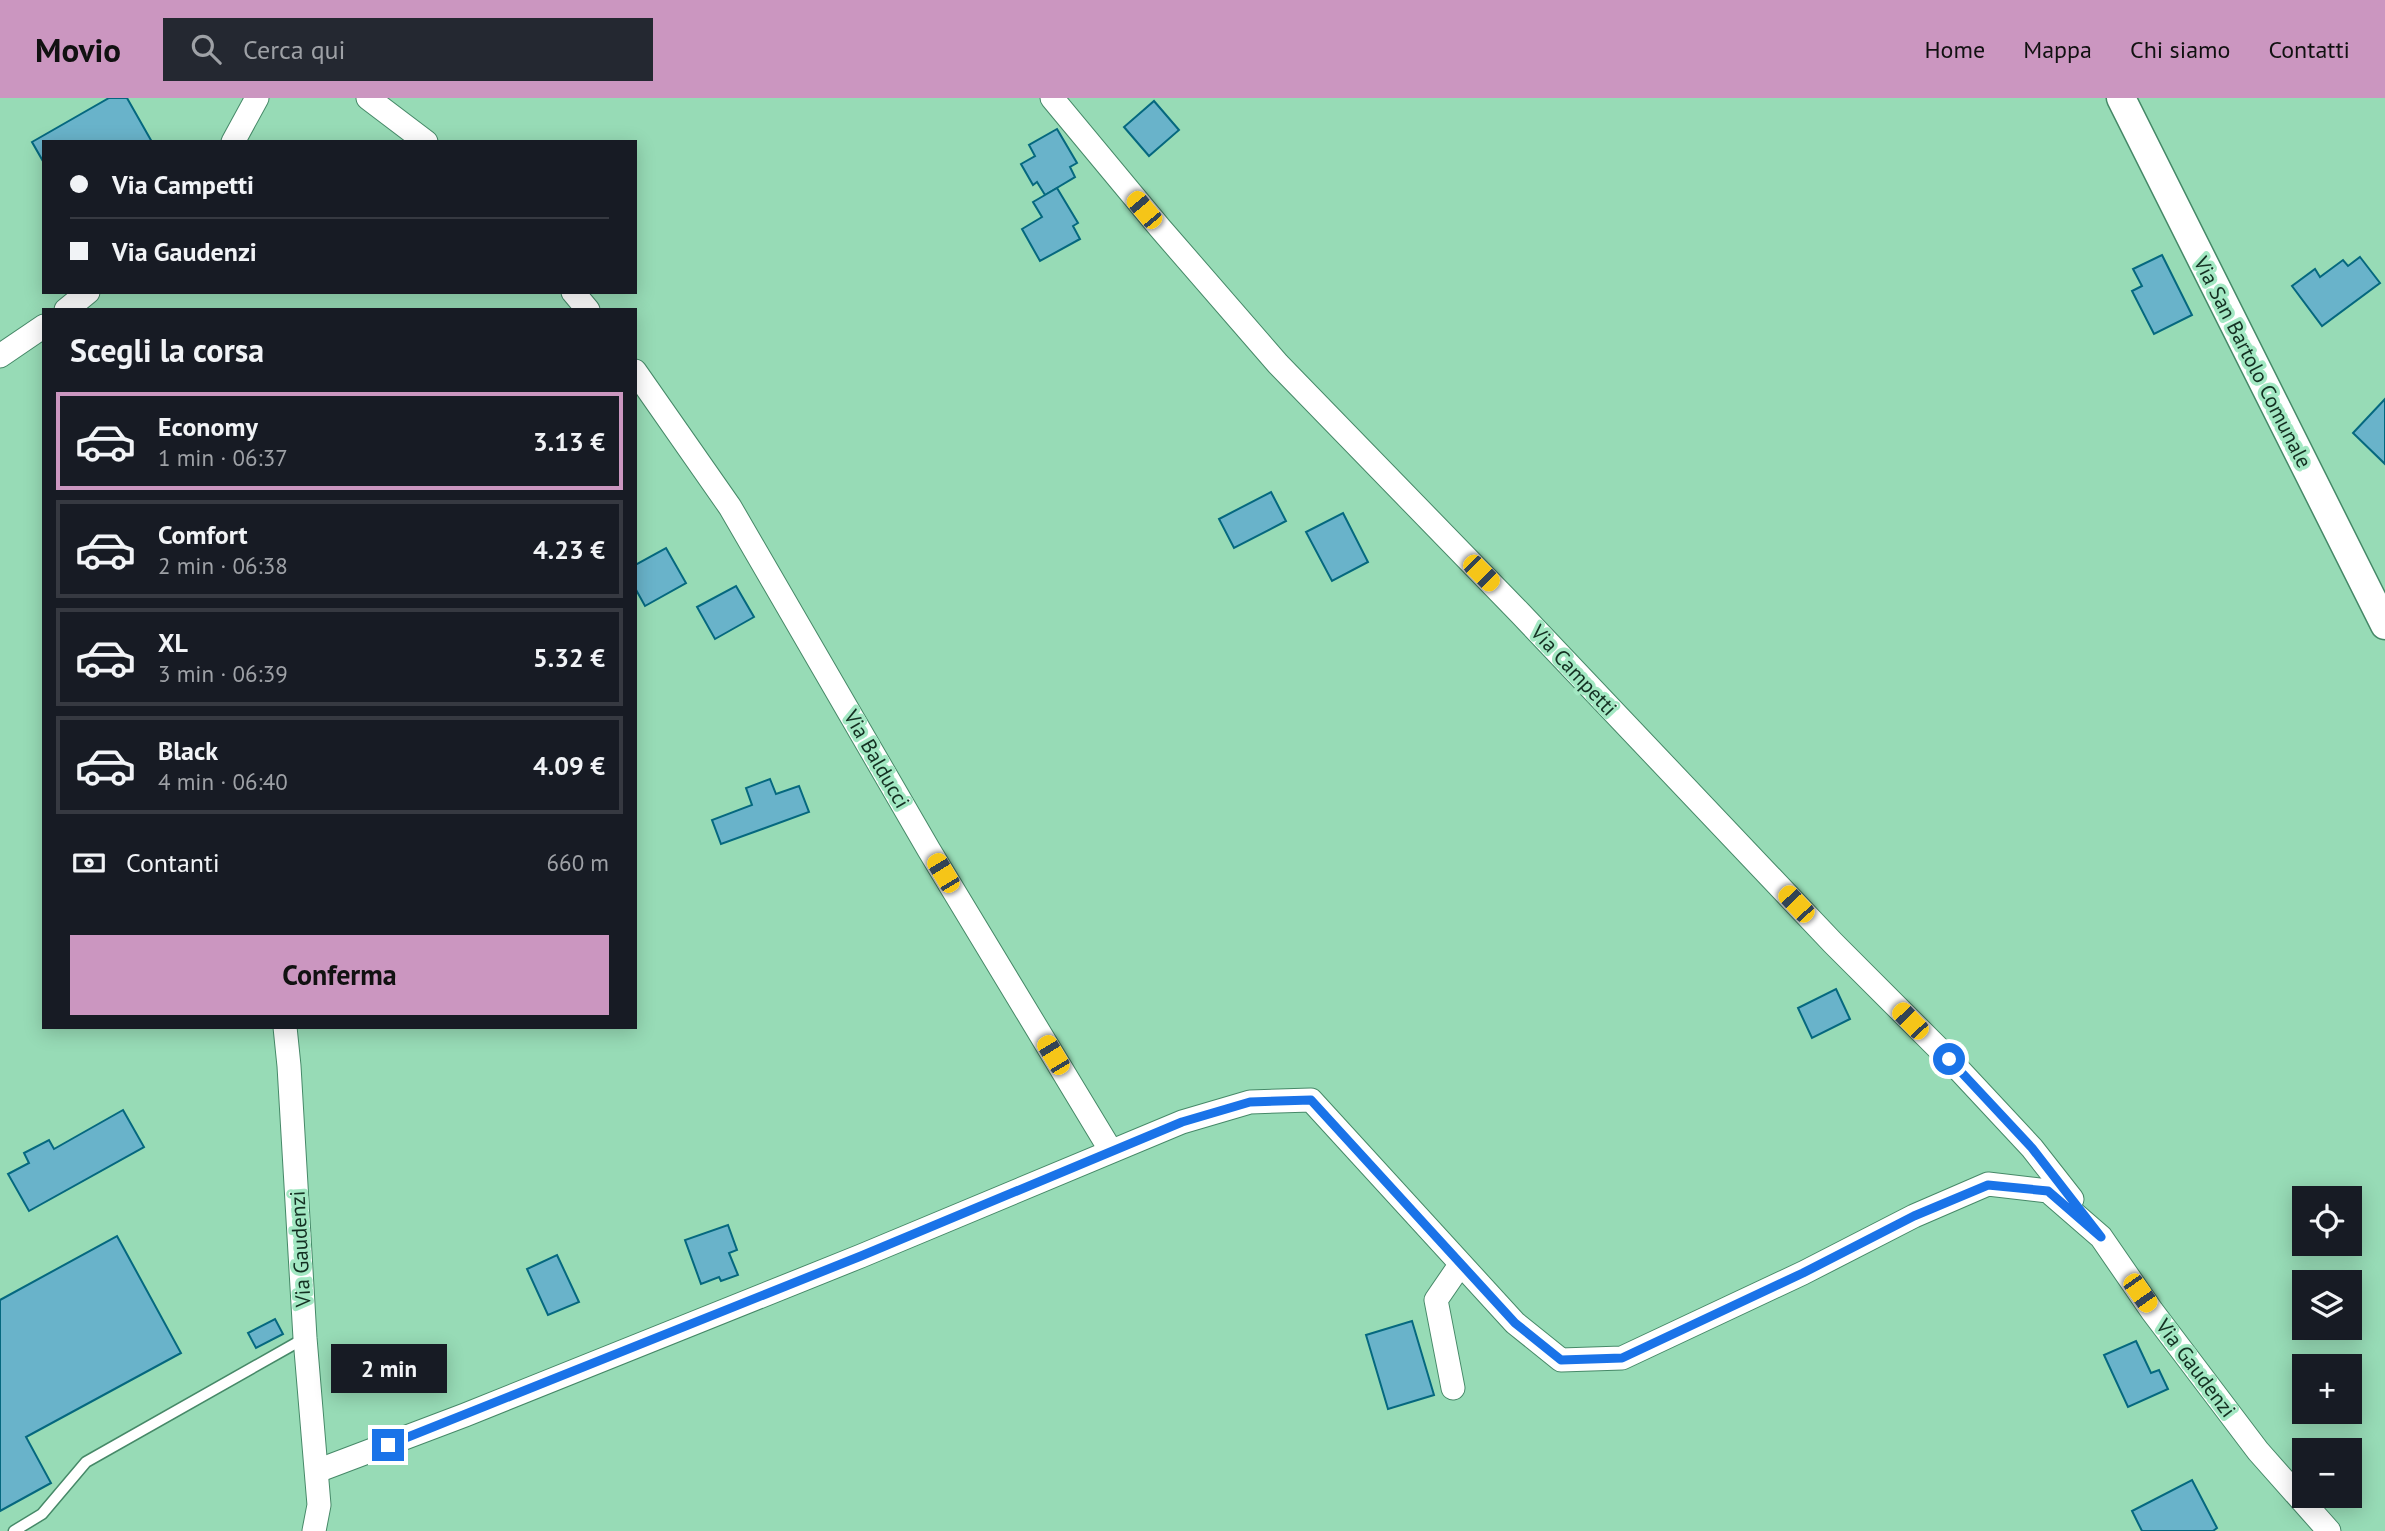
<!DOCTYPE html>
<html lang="it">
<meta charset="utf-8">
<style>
body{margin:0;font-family:"PT Sans",sans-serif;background:#242831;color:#f1f3f6;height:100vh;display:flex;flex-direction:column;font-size:26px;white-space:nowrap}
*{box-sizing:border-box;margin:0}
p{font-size:23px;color:#9ea1a6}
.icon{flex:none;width:38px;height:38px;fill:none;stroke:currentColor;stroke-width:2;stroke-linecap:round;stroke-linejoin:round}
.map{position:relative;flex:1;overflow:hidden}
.drawer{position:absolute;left:42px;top:210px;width:595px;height:721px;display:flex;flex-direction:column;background:#171b24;border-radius:0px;box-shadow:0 4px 18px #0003}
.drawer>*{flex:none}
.hud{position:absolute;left:42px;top:42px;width:595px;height:154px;border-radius:0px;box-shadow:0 4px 18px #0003;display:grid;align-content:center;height:154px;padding:0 28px;background:#171b24}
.tools{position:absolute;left:2292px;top:1088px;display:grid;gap:14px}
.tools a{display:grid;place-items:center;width:70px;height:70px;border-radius:0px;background:#171b24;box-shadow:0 4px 18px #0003;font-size:35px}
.end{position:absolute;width:32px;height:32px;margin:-16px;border:9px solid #1a73e8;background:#fff;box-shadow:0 0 0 4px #fff}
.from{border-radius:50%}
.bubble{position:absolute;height:49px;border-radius:0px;background:#171b24;box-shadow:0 4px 18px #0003;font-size:23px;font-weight:700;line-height:49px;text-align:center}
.car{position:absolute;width:21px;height:42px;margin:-21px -10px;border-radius:9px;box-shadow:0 0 5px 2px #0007;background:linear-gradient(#f5c518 24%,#345 0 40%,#f5c518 0 76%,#345 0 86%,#f5c518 0)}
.hud b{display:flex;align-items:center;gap:24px;height:66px;font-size:26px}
.hud b+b{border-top:2px solid #363941}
.hud i{width:18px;height:18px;background:#f1f3f6}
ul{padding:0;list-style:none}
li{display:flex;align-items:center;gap:21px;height:98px;margin:0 14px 10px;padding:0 14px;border:4px solid #363941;border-radius:0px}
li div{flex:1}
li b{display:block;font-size:26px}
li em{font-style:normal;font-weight:700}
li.active{border-color:#cb96c0}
li>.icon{width:63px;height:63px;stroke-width:1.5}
h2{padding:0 28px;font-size:32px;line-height:84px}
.pay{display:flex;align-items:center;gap:18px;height:77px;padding:0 28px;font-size:26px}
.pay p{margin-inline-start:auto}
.cta{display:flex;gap:14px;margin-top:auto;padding:14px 28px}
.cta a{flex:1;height:80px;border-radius:0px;background:#cb96c0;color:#111;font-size:28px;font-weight:700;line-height:80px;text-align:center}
header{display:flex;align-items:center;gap:42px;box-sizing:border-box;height:98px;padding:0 35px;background:#cb96c0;color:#111}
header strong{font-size:33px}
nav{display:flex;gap:38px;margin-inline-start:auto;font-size:24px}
.search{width:490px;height:63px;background:#242831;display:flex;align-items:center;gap:18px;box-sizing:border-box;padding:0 24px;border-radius:0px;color:#9ea1a6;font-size:26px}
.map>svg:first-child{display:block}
.building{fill:#69b3ca;stroke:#05687f;stroke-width:2}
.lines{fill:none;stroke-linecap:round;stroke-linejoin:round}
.service-casing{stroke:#468968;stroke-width:13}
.minor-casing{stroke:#468968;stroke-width:25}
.tertiary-casing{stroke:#468968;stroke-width:31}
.service{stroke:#fff;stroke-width:10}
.minor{stroke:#fff;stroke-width:23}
.tertiary{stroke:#fff;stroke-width:28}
.route{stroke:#1a73e8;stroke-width:9}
.labels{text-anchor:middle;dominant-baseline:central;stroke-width:7;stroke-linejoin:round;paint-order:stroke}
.street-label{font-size:21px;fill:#143022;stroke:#a3e8c3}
</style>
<header>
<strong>Movio</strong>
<div class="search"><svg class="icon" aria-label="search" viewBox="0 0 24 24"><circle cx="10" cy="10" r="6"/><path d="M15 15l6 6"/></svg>Cerca qui</div>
<nav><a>Home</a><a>Mappa</a><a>Chi siamo</a><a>Contatti</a></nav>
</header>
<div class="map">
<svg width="2385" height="1433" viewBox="0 0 2385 1433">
<rect width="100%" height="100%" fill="#97dbb6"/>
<!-- building -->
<g class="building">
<path d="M109 0H127L152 44H44V65L32 44Z"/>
<path d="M1154 3 1179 32 1149 58 1124 29Z"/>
<path d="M1057 31 1077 65 1070 69 1075 79 1045 97 1037 84 1033 87 1021 66 1035 58 1029 47Z"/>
<path d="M1057 90 1078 125 1073 128 1080 141 1040 163 1022 131 1042 119 1033 104Z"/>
<path d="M2162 157 2192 217 2154 236 2132 193 2142 188 2133 171Z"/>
<path d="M2360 159 2380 185 2322 228 2292 188 2315 171 2320 179 2343 162 2348 168Z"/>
<path d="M2385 301V366L2353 335Z"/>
<path d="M1271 394 1286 423 1234 450 1219 421Z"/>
<path d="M1343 415 1368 464 1332 483 1306 434Z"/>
<path d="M666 450 686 485 645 508 635 490V467Z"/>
<path d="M736 488 754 519 715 541 697 509Z"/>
<path d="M770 681 776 696 799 688 809 714 721 746 712 722 752 707 746 690Z"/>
<path d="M1836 891 1850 921 1812 940 1798 910Z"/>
<path d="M123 1012 144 1049 29 1113 8 1076 29 1065 24 1055 49 1042 54 1051Z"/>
<path d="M728 1127 737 1152 729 1155 738 1177 721 1183 719 1179 701 1186 685 1142Z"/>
<path d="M117 1138 181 1255 26 1339 51 1385 0 1413V1202Z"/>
<path d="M557 1157 579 1204 548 1217 527 1171Z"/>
<path d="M275 1221 283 1236 256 1250 248 1235Z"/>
<path d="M1412 1223 1434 1297 1388 1311 1366 1237Z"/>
<path d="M2136 1243 2151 1275 2159 1272 2168 1291 2128 1309 2104 1257Z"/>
<path d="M2192 1382 2217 1430 2213 1433H2142L2132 1413Z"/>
</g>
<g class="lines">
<!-- service casing -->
<g class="service-casing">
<path id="service" d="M14 1433 42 1416 86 1364 305 1240"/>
</g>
<!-- minor casing -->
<g class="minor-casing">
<g id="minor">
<path d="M368 0 426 44"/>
<path d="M1052 0 1160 130 1278 266 1520 515 1833 845 1949 961 2032 1050 2072 1101"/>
<path d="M233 44 257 0"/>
<path d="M573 194 588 212"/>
<path d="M66 212 88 194"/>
<path d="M0 258 44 228"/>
<path d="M635 273 730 409 929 752 1111 1053"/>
<path d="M285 929 289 968 305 1240 319 1407 314 1433"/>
<path d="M1453 1290 1436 1202 1460 1167"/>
<path d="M317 1373 465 1317 861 1158 1182 1024 1250 1004 1311 1002 1515 1225 1561 1262 1622 1260 1803 1175 1914 1118 1988 1086 2048 1093 2101 1139 2152 1213 2258 1353 2329 1433"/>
</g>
</g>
<!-- tertiary casing -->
<g class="tertiary-casing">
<path id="tertiary" d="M2121 0 2385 527"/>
</g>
<!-- service -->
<use href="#service" class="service"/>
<!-- minor -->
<use href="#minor" class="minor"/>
<!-- tertiary -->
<use href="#tertiary" class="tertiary"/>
</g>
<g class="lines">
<!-- route -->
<path class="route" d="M388 1347 861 1158 1182 1024 1250 1004 1311 1002 1515 1225 1561 1262 1622 1260 1803 1175 1914 1118 1988 1087 2048 1093 2101 1139 2032 1050 1949 961"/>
</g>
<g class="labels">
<!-- street labels -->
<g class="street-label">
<text transform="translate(2253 264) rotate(63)">Via San Bartolo Comunale</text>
<text transform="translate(1574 572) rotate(47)">Via Campetti</text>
<text transform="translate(877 661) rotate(60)">Via Balducci</text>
<text transform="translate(300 1151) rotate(-93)">Via Gaudenzi</text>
<text transform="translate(2196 1270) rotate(53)">Via Gaudenzi</text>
</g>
</g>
</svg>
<div class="tools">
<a><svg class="icon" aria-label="locate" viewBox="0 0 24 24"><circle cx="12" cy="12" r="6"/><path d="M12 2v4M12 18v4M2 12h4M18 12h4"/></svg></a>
<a><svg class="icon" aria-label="layers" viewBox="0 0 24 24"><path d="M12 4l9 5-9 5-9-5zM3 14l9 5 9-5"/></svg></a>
<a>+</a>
<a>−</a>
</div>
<i class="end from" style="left:1949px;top:961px"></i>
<i class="end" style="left:388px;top:1347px"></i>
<div class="bubble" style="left:331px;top:1246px;width:116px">2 min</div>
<i class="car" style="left:1144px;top:112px;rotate:320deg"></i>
<i class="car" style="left:1481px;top:475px;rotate:135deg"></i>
<i class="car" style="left:943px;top:775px;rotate:329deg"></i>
<i class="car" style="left:1796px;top:806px;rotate:317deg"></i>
<i class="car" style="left:1910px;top:923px;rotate:316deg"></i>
<i class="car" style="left:1053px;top:957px;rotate:329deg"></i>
<i class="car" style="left:2140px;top:1195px;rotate:145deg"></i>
<div class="hud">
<b><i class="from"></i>Via Campetti</b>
<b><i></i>Via Gaudenzi</b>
</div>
<section class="drawer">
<h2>Scegli la corsa</h2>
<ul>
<li class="active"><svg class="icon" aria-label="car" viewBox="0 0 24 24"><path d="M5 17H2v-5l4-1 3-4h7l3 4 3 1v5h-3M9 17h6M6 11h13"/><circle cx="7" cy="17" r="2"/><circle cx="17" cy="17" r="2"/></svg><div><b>Economy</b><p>1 min · 06:37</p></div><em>3.13 €</em></li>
<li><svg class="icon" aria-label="car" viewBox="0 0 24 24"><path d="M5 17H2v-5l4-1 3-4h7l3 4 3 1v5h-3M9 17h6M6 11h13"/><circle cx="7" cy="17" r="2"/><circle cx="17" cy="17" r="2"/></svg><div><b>Comfort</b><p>2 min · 06:38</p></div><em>4.23 €</em></li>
<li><svg class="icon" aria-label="car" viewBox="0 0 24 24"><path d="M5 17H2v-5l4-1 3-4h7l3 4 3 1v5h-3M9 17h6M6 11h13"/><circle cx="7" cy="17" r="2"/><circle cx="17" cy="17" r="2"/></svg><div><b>XL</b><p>3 min · 06:39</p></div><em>5.32 €</em></li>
<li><svg class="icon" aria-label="car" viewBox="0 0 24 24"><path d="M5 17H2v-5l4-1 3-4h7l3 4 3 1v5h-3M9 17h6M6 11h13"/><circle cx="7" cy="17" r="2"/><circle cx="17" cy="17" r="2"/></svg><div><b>Black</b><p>4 min · 06:40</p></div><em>4.09 €</em></li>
</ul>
<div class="pay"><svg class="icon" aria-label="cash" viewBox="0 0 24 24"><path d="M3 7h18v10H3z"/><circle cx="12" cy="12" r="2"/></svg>Contanti<p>660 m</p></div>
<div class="cta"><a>Conferma</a></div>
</section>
</div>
